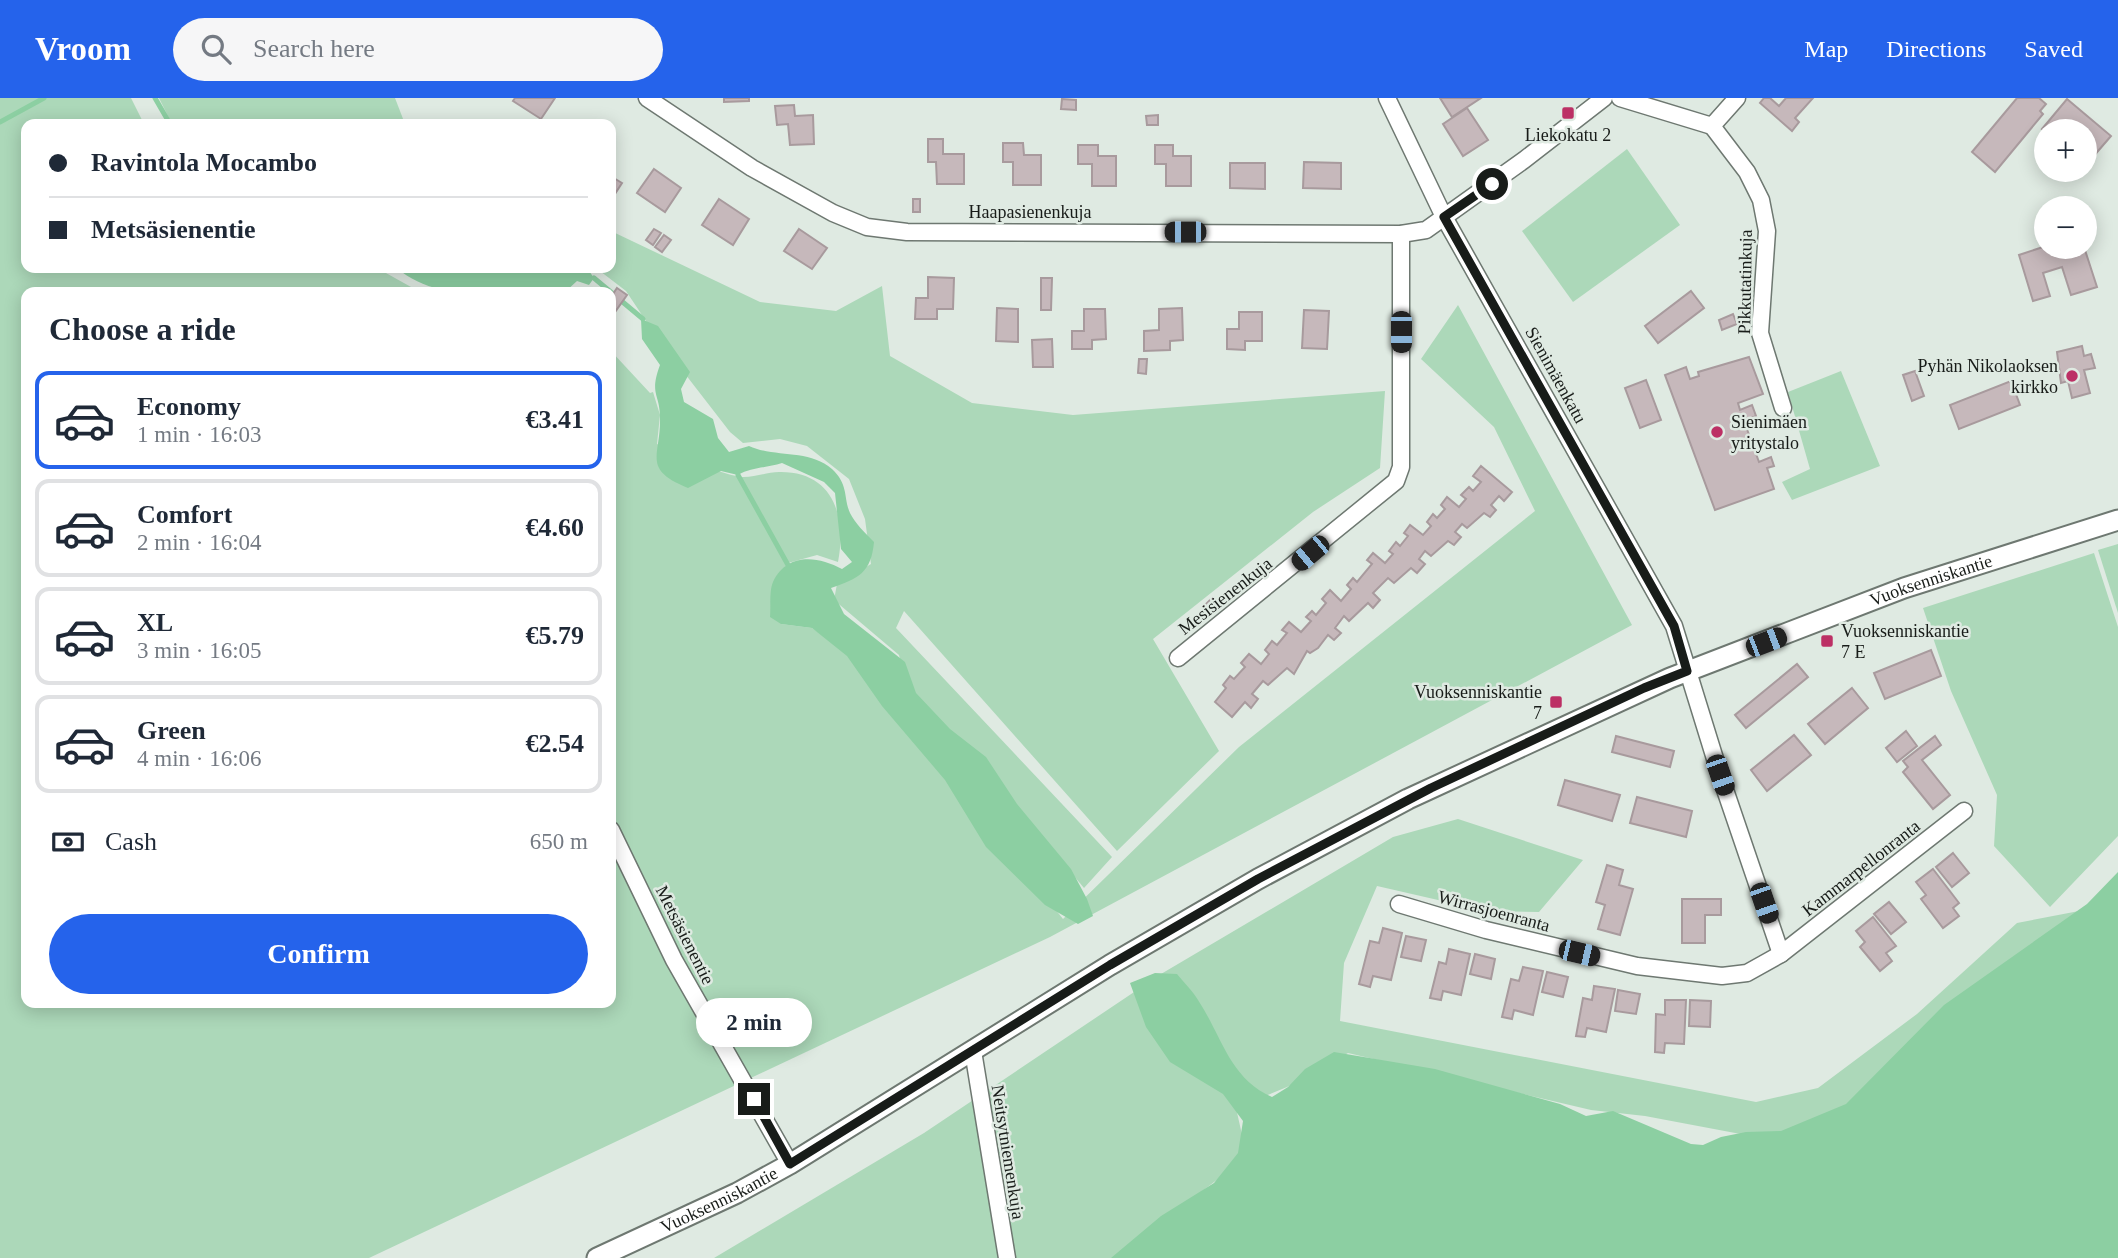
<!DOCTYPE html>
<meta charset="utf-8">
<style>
body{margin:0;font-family:"Times New Roman",serif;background:#f6f6f7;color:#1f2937;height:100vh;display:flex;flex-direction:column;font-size:26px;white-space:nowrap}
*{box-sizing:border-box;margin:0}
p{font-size:23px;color:#747a83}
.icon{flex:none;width:38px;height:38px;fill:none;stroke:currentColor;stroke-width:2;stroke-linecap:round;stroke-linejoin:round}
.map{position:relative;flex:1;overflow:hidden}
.side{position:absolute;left:21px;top:189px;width:595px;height:721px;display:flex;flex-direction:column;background:#fff;border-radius:14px;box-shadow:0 4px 18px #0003}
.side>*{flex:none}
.top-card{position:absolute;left:21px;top:21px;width:595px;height:154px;border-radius:14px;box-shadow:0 4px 18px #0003;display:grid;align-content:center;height:154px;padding:0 28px;background:#fff}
.fabs{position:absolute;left:2034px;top:21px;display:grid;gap:14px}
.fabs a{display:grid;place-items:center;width:63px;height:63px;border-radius:50%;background:#fff;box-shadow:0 4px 18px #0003;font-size:35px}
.end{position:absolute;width:32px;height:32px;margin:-16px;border:9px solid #181c19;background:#fff;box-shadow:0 0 0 4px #fff}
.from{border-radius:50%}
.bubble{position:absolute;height:49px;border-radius:24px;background:#fff;box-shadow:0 4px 18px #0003;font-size:23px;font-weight:700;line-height:49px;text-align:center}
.car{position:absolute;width:21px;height:42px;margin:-21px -10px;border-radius:9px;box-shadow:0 0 5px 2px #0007;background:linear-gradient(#222 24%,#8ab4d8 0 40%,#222 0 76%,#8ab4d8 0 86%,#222 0)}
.top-card b{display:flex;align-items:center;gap:24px;height:66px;font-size:26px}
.top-card b+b{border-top:2px solid #e0e1e3}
.top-card i{width:18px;height:18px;background:#1f2937}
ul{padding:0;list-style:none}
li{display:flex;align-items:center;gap:21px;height:98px;margin:0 14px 10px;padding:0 14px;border:4px solid #e0e1e3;border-radius:14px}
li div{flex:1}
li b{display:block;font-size:26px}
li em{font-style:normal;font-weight:700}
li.active{border-color:#2563eb}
li>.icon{width:63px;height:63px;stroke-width:1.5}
h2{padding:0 28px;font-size:32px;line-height:84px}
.pay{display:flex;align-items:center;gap:18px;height:77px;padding:0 28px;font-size:26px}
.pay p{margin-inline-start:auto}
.action{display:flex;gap:14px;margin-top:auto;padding:14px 28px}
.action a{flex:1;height:80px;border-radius:42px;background:#2563eb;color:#fff;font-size:28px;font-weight:700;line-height:80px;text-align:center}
header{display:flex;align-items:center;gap:42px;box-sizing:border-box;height:98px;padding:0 35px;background:#2563eb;color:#fff}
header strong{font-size:33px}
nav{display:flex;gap:38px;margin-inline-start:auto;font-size:24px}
.search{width:490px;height:63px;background:#f6f6f7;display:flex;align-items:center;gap:18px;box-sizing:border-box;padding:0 24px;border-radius:38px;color:#747a83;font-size:26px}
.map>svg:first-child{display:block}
.green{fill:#acd8b9}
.water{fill:#8ccfa2}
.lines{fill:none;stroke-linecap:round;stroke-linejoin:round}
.stream{stroke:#8ccfa2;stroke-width:5}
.building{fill:#c6b8bb;stroke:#a89a9d;stroke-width:2}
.minor-casing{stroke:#6e7871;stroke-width:19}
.tertiary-casing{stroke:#6e7871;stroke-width:23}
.minor{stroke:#fff;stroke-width:16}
.tertiary{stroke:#fff;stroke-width:19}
.route{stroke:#181c19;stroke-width:9}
.poi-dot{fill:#bc3065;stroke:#dfeae2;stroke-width:2.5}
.labels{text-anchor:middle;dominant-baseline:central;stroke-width:5;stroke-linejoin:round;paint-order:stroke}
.poi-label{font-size:18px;fill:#181c19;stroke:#dfeae2;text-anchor:end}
.street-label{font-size:18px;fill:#181c19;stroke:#dfeae2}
</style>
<header>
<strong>Vroom</strong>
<div class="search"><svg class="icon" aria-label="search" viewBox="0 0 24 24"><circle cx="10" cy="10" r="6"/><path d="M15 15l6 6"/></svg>Search here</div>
<nav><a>Map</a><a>Directions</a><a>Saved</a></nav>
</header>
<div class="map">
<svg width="2118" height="1160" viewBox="0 0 2118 1160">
<rect width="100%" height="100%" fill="#dfeae2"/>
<!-- green -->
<g class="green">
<path d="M0 0H131L144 26H26V170H377L420 194H26V905H611V253L650 295 653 294 660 317 657 346C684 359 713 374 741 379 753 380 767 374 779 374 833 373 847 418 838 464L817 457 788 465 773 488 781 526 812 530 845 552 875 584 1063 821 1239 649 1535 413 1494 329 1421 261 1458 207 1632 527 1050 839 369 1160H0Z"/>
<path d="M159 0H395L405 26H172Z"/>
<path d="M1627 51 1680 127 1573 204 1522 133Z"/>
<path d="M611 133 760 204 836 213 882 188 890 258 972 305 1073 317 1385 293 1380 370 1313 414 1153 541 1219 653 1117 753 904 513 896 530 1112 759 1084 790 1004 694 935 630 903 574 899 557 834 502 837 486 871 466 865 421 849 381 807 348 780 341 743 345 730 334 658 241 626 193 596 170H611Z"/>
<path d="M1841 273 1880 368 1792 402 1782 384 1810 371 1788 294Z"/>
<path d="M2118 446V515L2098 452Z"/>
<path d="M2094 455 2118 529V738L2050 809 1994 748 1997 697 1951 593 1923 510Z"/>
<path d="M1458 721 1583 762 1539 814 1486 813 1377 788 1344 865 1340 923 1756 1004 1818 990 1917 916 2017 825 2100 809 1911 967 1820 1023 1767 1041 1645 1018 1591 1012 1348 955 1287 989 1236 1010 1247 1059 1114 1160H714L924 1035 1161 876 1393 739Z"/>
</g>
<!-- water -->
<g class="water">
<path d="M397 170H587L594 180 589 187 577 183 565 194C513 194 440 208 397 170Z"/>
<path d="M641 221 658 228 690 274 681 291 684 304 713 321 718 340 729 354 749 348C775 360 809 351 832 371 849 387 843 399 850 415 855 425 865 435 874 444 871 475 859 480 831 490L844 516 905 564 916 595 950 631 986 659 1017 706 1071 771 1087 801 1093 818 1078 826 1045 807 986 749 945 682 882 608 847 558 812 530 781 526 770 519C771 509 769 493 773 484 787 454 818 458 842 471L852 464 841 451 835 395 824 384 782 365C767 370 752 369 738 377L721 373 688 390C641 371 661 358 660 320 660 295 649 297 660 267L642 241Z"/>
<path d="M2118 774V1160H1111L1161 1118 1214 1085 1238 1055 1243 1023 1223 996 1170 964 1146 929 1130 885 1155 875 1177 876C1184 885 1193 893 1198 902 1222 938 1229 980 1272 999L1288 989 1305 971 1334 954 1435 971 1560 1006 1586 1018 1613 1013 1691 1046 1703 1047 1721 1039 1746 1034 1781 1033 1846 1006 1944 907 2087 806Z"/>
</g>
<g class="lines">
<!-- stream -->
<g class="stream">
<path d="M155 0 170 26"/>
<path d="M0 24 44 0"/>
<path d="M594 180 643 221"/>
<path d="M738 377 788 467"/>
</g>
</g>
<!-- building -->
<g class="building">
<path d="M515 0H555L541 21 513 3Z"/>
<path d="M724 0H749V3L724 4Z"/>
<path d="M1440 0H1481L1452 19Z"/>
<path d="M1764 0H1770L1779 8 1786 0H1813L1795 20 1799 24 1792 33 1760 5Z"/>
<path d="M2017 0H2039L2046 6 2040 13 2043 16 1995 74 1972 54Z"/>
<path d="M1062 1 1076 2V12L1061 11Z"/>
<path d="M2067 1 2111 38 2086 67 2084 33H2046L2042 31Z"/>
<path d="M794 7 795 18 813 17 814 46 790 47 788 26 777 27 775 8Z"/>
<path d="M1467 10 1488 42 1463 58 1443 26Z"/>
<path d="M1158 17V27H1147L1146 18Z"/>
<path d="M928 41H943V56H964V86H937L936 64H928Z"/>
<path d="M1003 45H1023L1024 57H1041V87H1013V64H1003Z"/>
<path d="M1078 47H1098V58H1116V88H1092V66H1078Z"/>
<path d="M1155 47H1173V58H1191V88H1166V66H1155Z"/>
<path d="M1304 64 1341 65V91L1303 90Z"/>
<path d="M1230 65H1265V91L1230 90Z"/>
<path d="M654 71 681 90 665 114 637 95Z"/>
<path d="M612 79 622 85 613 99 611 98Z"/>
<path d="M719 101 749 121 733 147 702 127Z"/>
<rect x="913" y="101" width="7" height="13"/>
<path d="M654 131 661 135 653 147 646 142Z"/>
<path d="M799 131 827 150 812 171 784 153Z"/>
<path d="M664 137 671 142 662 154 655 149Z"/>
<path d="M2046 148 2084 149 2097 189 2071 197 2062 169 2043 175 2050 198 2033 203 2019 157Z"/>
<path d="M928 179 954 180 953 211H937V221H915L916 200H928Z"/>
<path d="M1041 180H1052L1051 212H1041Z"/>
<path d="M617 190 627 197 615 214 611 211V199Z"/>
<path d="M1691 193 1704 210 1658 245 1645 228Z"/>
<path d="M997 210 1018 211V244L996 243Z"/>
<path d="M1182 210 1183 242 1170 243V252L1144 253V233L1159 232V211Z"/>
<path d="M1084 211H1105L1106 241 1092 242V251H1072V233H1084Z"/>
<path d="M1304 212 1329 213 1327 251 1302 250Z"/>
<path d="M1239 214H1262V243H1245V252L1227 251V231H1239Z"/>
<path d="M1733 216 1737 226 1722 232 1719 222Z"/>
<path d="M1052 241 1053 269H1033L1032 242Z"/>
<path d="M2082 248 2084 258 2091 256 2095 270 2084 272 2090 295 2072 300 2068 283 2061 285 2057 254Z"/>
<path d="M1749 259 1763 296 1738 305 1740 312 1752 307 1756 318 1744 323 1759 364 1771 359 1774 368 1767 370 1774 391 1715 412 1665 277 1686 269 1690 281 1699 278 1698 274Z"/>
<path d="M1139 261H1147L1146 276 1138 275Z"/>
<path d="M1915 273 1924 298 1912 303 1903 277Z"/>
<path d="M1646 282 1661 322 1640 330 1625 290Z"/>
<path d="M2011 283 2020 307 1959 331 1950 307Z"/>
<path d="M1481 368 1512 394 1504 403 1499 398 1491 407 1496 412 1490 419 1484 415 1467 430 1462 426 1455 434 1461 439 1454 447 1448 443 1431 458 1425 453 1419 461 1425 466 1417 475 1411 470 1394 485 1388 480 1373 495 1380 502 1373 510 1368 505 1349 523 1344 518 1335 530 1341 535 1334 542 1328 537 1318 550 1310 555 1307 553 1294 576 1287 570 1268 587 1263 583 1252 596 1258 601 1251 610 1245 604 1232 619 1215 604 1226 590 1223 587 1230 578 1234 581 1245 569 1241 565 1249 556 1261 566 1269 556 1265 552 1272 543 1277 547 1287 535 1282 532 1289 524 1301 534 1311 523 1306 519 1312 513 1316 517 1326 505 1322 501 1330 492 1341 503 1351 491 1347 487 1353 480 1357 484 1372 466 1367 462 1373 455 1385 465 1393 456 1389 453 1396 444 1400 448 1408 438 1404 435 1410 427 1423 437 1431 428 1427 424 1433 416 1437 420 1445 411 1441 407 1447 399 1459 409 1466 401 1461 397 1469 389 1473 393 1481 384 1473 378Z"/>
<path d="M1212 500 1219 506 1210 516 1203 509Z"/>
<path d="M1931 552 1941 578 1885 601 1874 575Z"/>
<path d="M1797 566 1808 579 1746 630 1735 617Z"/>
<path d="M1852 590 1868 610 1825 646 1808 626Z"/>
<path d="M1906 633 1917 648 1897 664 1886 650Z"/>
<path d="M1794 637 1811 657 1767 693 1751 672Z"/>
<path d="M1616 638 1674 653 1670 669 1612 654Z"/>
<path d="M1935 638 1941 647 1922 662 1950 697 1933 711 1903 674 1908 669 1903 663Z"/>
<path d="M1565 682 1620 697 1612 723 1558 707Z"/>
<path d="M1637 699 1692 713 1686 739 1630 725Z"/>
<path d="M1953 755 1969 775 1952 789 1936 769Z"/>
<path d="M1607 767 1623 772 1619 787 1633 791 1620 837 1598 831 1605 807 1596 804Z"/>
<path d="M1933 771 1959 805 1953 810 1959 818 1943 830 1921 801 1926 797 1916 784Z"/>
<path d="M1682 801H1721V817H1705V845H1682Z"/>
<path d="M1889 804 1906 824 1891 836 1874 816Z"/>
<path d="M1873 819 1896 848 1886 855 1892 863 1880 873 1860 849 1865 844 1856 833Z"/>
<path d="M1383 830 1402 835 1391 882 1373 878 1370 889 1359 886 1370 843 1379 845Z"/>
<path d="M1406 838 1426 842 1421 863 1401 859Z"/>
<path d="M1449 851 1470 856 1461 897 1443 893 1441 902 1430 900 1439 864 1446 866Z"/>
<path d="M1475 856 1495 861 1491 881 1470 876Z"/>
<path d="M1523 869 1543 873 1533 917 1514 912 1512 921 1502 919 1511 881 1519 883Z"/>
<path d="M1547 874 1568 879 1563 899 1542 894Z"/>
<path d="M1594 888 1615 891 1606 934 1587 930 1585 939 1576 938 1583 900 1592 902Z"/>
<path d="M1618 892 1640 896 1636 916 1615 913Z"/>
<path d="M1665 902H1686L1684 946 1665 945 1664 955 1655 954 1656 916 1665 917Z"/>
<path d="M1690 902 1711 903 1710 929 1689 928Z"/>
</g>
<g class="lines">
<!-- minor casing -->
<g class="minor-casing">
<g id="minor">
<path d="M647 0 752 70 833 115 867 129 907 134 1401 136 1426 132 1524 62 1604 0"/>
<path d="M1387 0 1444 119 1674 528 1720 677 1781 856"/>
<path d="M1620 0 1712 28 1737 0"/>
<path d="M1712 28 1747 74 1761 102 1767 133 1760 235 1783 310"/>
<path d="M1178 560 1396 383 1401 369V136"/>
<path d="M611 732 674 862 790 1066"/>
<path d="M1399 806 1486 832 1637 868 1722 878 1747 875 1781 856 1964 713"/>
<path d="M973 953 1007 1160"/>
</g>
</g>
<!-- tertiary casing -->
<g class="tertiary-casing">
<g id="tertiary">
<path id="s1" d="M597 1160 737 1095 790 1066 1110 867 1258 781 1408 701 1670 580 1904 490 2118 422"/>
</g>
</g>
<!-- minor -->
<use href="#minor" class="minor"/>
<!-- tertiary -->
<use href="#tertiary" class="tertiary"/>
</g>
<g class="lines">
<!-- route -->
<path class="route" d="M754 1001 790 1066 1110 867 1258 781 1431 690 1644 590 1687 573 1674 528 1444 119 1492 86"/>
</g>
<!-- markers -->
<g class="poi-dot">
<rect x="1561" y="8" width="14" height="14" rx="3.5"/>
<circle cx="2072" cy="278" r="7"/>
<circle cx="1717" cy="334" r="7"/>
<rect x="1820" y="536" width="14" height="14" rx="3.5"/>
<rect x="1549" y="597" width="14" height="14" rx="3.5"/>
</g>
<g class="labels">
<!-- poi labels -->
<g class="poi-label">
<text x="1568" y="37" text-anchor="middle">Liekokatu 2</text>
<text x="2058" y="268">Pyhän Nikolaoksen<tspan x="2058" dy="21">kirkko</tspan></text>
<text x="1731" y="324" text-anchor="start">Sienimäen<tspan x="1731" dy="21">yritystalo</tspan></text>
<text x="1841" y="533" text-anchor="start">Vuoksenniskantie<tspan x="1841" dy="21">7 E</tspan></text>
<text x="1542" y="594">Vuoksenniskantie<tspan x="1542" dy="21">7</tspan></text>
</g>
<!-- street labels -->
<g class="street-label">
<text x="1030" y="114">Haapasienenkuja</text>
<text transform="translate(1745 184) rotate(-89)">Pikkutatinkuja</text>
<text transform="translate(1556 277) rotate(61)">Sienimäenkatu</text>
<text stroke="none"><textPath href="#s1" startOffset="1500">Vuoksenniskantie</textPath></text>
<text transform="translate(1225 498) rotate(-38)">Mesisienenkuja</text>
<text transform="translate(1861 770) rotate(-38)">Kammarpellonranta</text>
<text transform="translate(1494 813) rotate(15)">Wirrasjoenranta</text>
<text transform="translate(685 837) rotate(63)">Metsäsienentie</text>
<text transform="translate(1008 1054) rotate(81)">Neitsytniemenkuja</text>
<text stroke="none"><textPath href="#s1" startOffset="135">Vuoksenniskantie</textPath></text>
</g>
</g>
</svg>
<div class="fabs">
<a>+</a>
<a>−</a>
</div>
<i class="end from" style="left:1492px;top:86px"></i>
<i class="end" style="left:754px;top:1001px"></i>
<div class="bubble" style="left:696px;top:900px;width:116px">2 min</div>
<i class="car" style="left:1185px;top:134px;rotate:270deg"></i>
<i class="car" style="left:1401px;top:234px;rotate:180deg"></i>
<i class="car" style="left:1310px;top:455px;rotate:230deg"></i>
<i class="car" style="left:1766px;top:544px;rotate:69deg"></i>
<i class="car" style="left:1720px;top:677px;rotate:161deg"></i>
<i class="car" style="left:1764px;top:805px;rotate:161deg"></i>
<i class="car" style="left:1579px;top:855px;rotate:103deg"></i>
<div class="top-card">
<b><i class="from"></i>Ravintola Mocambo</b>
<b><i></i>Metsäsienentie</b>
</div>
<section class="side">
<h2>Choose a ride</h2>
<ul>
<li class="active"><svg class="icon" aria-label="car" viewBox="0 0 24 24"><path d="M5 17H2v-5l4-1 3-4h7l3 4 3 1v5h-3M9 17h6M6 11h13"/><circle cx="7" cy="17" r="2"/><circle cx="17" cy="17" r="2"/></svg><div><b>Economy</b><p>1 min · 16:03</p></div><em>€3.41</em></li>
<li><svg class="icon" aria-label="car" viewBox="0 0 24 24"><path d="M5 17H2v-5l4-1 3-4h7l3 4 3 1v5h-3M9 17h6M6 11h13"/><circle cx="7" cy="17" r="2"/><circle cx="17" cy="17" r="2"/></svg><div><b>Comfort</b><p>2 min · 16:04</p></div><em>€4.60</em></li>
<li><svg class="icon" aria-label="car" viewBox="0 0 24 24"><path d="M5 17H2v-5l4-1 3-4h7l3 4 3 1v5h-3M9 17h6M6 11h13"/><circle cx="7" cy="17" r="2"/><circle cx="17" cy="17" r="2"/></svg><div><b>XL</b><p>3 min · 16:05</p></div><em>€5.79</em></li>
<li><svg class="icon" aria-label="car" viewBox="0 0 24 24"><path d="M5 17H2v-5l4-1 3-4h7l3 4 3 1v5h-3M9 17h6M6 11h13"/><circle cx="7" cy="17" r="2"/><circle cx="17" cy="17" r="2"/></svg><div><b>Green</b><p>4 min · 16:06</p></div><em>€2.54</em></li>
</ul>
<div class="pay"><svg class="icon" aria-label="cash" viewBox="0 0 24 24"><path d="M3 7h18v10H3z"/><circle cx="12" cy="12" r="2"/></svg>Cash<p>650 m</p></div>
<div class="action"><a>Confirm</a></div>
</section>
</div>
